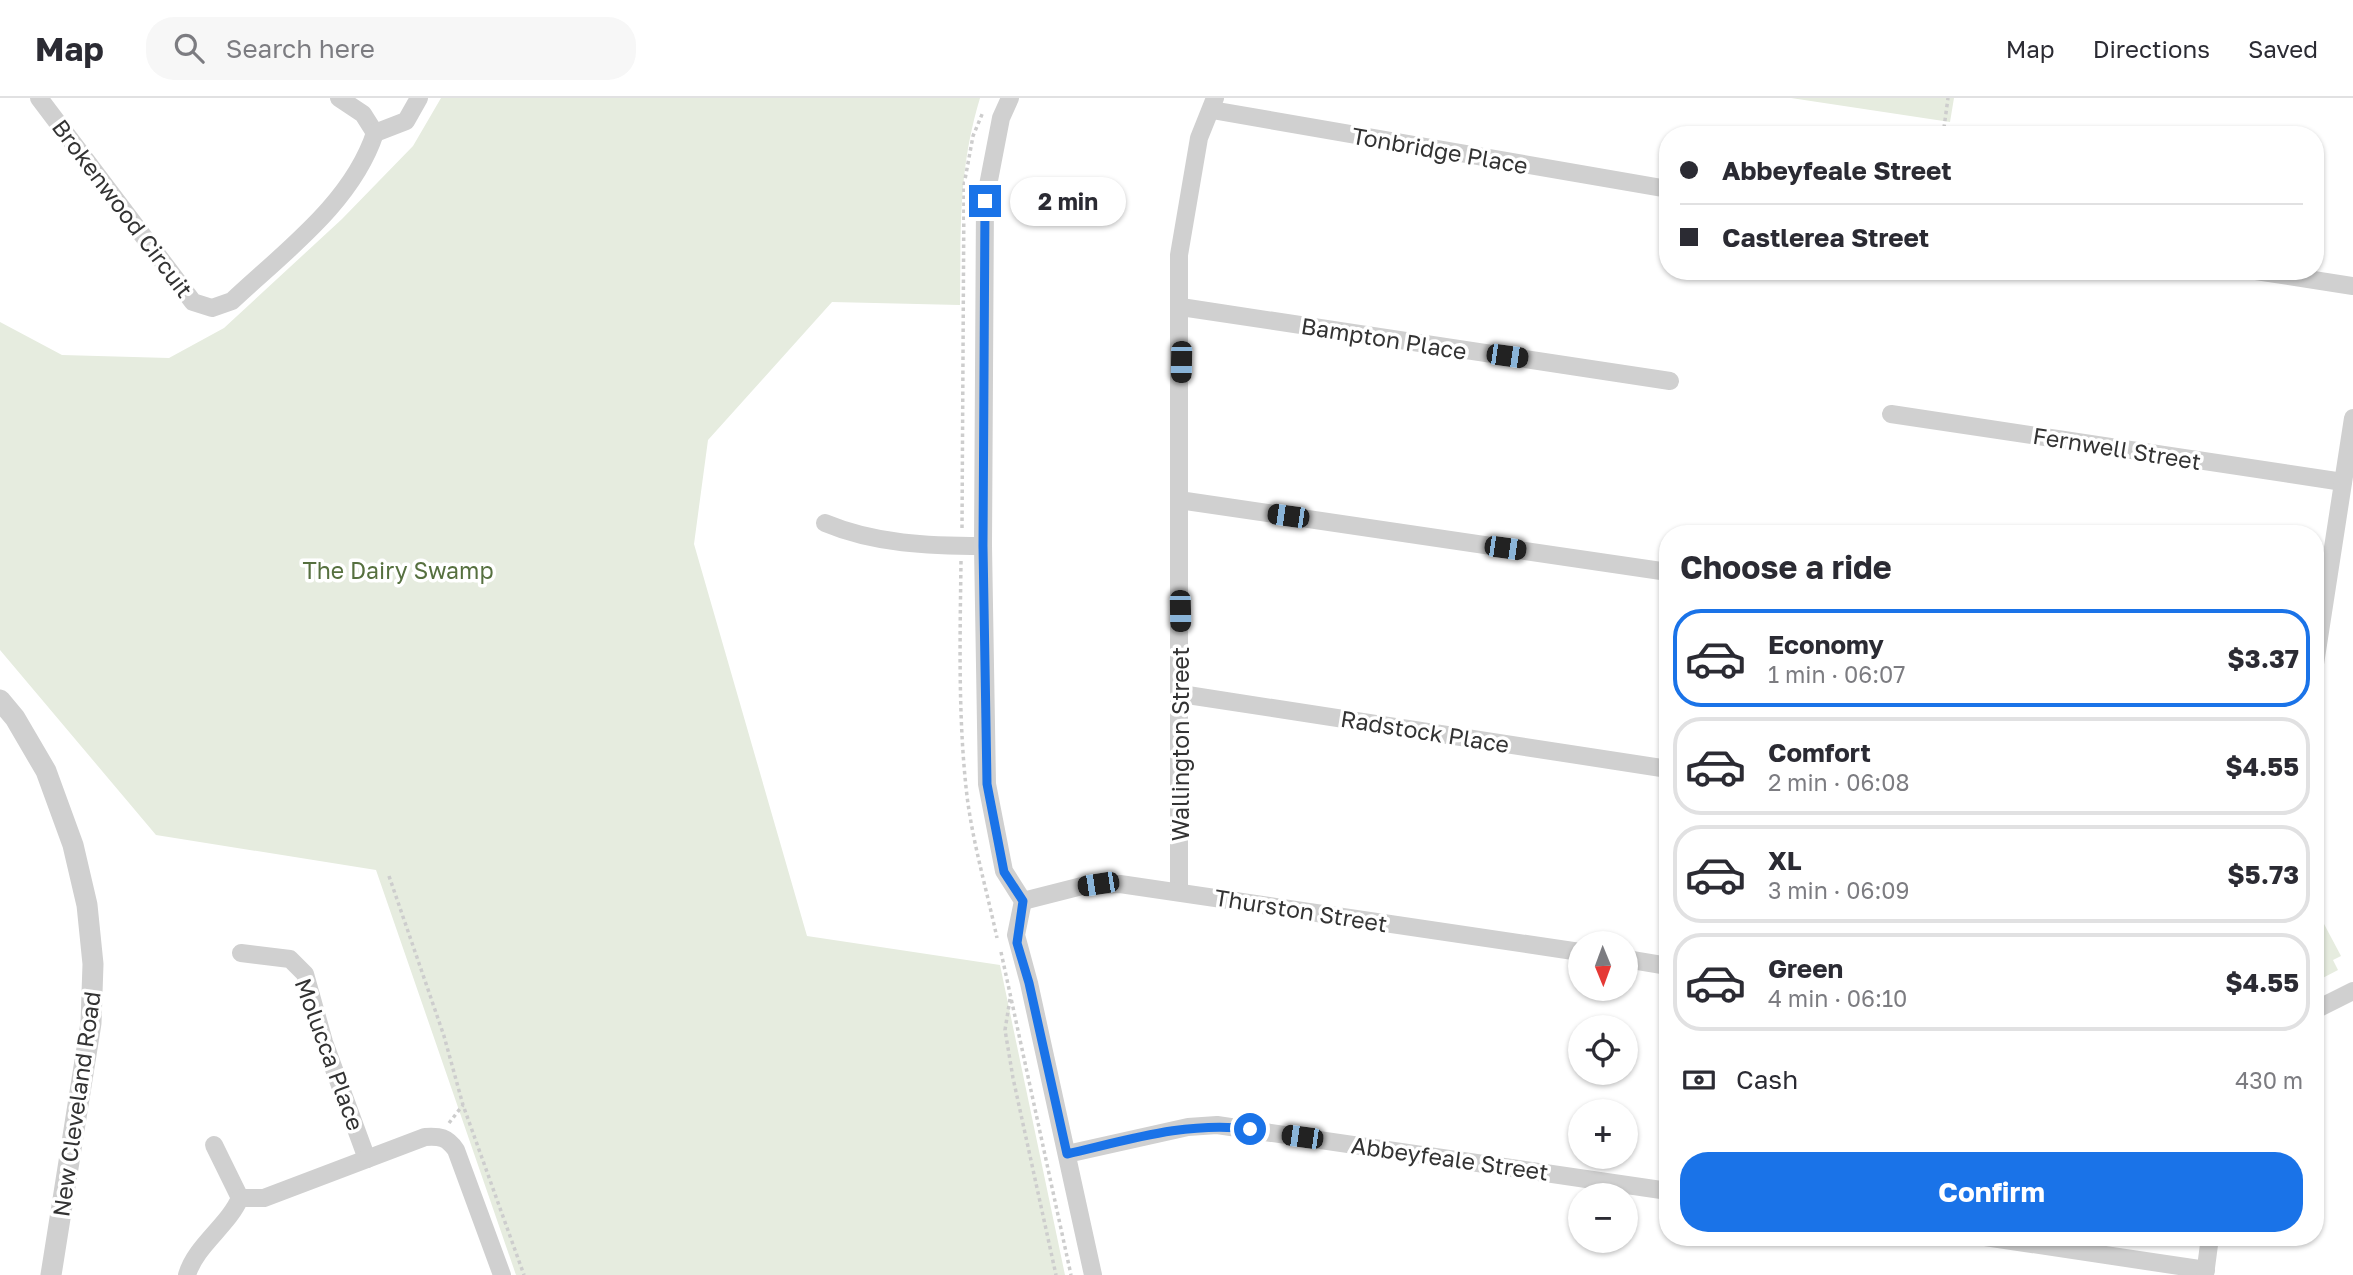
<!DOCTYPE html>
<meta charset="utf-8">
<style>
body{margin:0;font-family:"Golos Text",sans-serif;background:#f7f7f7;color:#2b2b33;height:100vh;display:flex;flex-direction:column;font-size:26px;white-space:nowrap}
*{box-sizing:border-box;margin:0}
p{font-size:23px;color:#7c7c81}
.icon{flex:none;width:38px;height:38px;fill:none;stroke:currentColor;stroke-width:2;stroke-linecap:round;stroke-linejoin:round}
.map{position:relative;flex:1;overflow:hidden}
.drawer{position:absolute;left:1659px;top:427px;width:665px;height:721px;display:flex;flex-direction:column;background:#fff;border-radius:28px;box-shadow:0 2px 5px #0004}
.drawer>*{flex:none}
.top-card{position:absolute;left:1659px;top:28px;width:665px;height:154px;border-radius:28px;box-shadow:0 2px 5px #0004;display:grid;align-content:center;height:154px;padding:0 21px;background:#fff}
.needle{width:46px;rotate:179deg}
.buttons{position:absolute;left:1568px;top:833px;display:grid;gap:14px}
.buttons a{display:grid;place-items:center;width:70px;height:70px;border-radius:50%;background:#fff;box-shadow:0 2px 5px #0004;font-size:35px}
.end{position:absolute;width:32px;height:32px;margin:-16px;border:9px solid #1a73e8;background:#fff;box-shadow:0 0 0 4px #fff}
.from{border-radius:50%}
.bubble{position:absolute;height:49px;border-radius:24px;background:#fff;box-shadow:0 2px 5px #0004;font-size:23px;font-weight:700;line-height:49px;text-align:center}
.car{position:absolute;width:21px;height:42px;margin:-21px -10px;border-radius:9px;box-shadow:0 0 5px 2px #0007;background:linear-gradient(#222 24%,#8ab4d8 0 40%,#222 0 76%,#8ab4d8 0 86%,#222 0)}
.top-card b{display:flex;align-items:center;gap:24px;height:66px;font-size:26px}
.top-card b+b{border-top:2px solid #e1e1e2}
.top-card i{width:18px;height:18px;background:#2b2b33}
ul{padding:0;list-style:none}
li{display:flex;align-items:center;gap:21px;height:98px;margin:0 14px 10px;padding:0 7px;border:4px solid #e1e1e2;border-radius:28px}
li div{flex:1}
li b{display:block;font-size:26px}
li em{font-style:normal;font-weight:700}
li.selected{border-color:#1a73e8}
li>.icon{width:63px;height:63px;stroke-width:1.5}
h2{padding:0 21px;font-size:32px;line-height:84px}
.pay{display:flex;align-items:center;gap:18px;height:77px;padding:0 21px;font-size:26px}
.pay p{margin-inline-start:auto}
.button{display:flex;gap:14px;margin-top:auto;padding:14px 21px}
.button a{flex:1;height:80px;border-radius:28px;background:#1a73e8;color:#fff;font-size:28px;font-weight:700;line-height:80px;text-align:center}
header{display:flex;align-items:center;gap:42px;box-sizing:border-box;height:98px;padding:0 35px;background:#fff;border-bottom:2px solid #e1e1e2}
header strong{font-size:33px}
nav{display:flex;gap:38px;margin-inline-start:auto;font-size:24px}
.search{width:490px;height:63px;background:#f7f7f7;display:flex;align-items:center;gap:18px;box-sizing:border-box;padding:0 24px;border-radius:28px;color:#7c7c81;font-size:26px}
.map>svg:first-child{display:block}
.green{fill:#e6ecdf}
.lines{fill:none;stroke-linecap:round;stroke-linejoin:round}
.path{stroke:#cdcdcd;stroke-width:3.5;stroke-dasharray:3.5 3.5;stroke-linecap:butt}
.minor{stroke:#d0d0d0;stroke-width:18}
.tertiary{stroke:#d0d0d0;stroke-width:21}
.route{stroke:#1a73e8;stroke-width:9}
.labels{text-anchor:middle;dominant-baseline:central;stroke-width:7;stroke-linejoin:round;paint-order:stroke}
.street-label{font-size:23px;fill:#333;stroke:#fff}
.park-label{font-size:23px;fill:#56703f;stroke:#fff}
</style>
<header>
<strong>Map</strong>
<div class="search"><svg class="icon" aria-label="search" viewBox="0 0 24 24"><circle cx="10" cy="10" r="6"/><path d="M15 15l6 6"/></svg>Search here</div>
<nav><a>Map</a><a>Directions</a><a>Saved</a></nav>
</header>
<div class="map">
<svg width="2353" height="1177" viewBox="0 0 2353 1177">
<rect width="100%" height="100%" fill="#fff"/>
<!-- green -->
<g class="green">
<path d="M441 0H980C958 73 961 132 960 207L832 204 708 342 694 446 807 838 1000 867 1065 1177H516L376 772 156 737 0 552V224L62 257 169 260 224 230 342 121 413 48Z"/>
<path d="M1791 0H1954L1950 24Z"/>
<path d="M2315 809 2341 858 2333 862 2338 872 2315 884Z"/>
</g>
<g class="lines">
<!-- path -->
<g class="path">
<path d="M1943 37 1948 0"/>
<path d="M962 430 964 87 973 38 983 14"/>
<path d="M961 463C960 541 958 621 967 698 973 746 987 793 997 840"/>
<path d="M389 778 444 938 463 1007 524 1177"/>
<path d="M1001 854 1071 1177"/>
<path d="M1010 901 1005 932 1013 980 1056 1177"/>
<path d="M449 1025 463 1007"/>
</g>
<!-- minor -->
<g class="minor">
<path d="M39 0 193 204 212 210 232 203C284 154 352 105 375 35L363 16 339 0"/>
<path d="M1010 0 1001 20 985 103 983 448 987 686 1004 773 1023 803 1016 837 1029 885 1093 1177"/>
<path d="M1212 12 1668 91"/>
<path d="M375 35 406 23 419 0"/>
<path d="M2256 173 2353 188"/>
<path d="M1181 209 1670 283"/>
<path d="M1891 316 2343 384"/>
<path d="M1179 402 1668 474"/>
<path d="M825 425C875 446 929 448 983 448"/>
<path d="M2315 566 2353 320"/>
<path d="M1181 596 1668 671"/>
<path d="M1179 793V157L1199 40 1215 0"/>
<path d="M1023 803 1082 788 1120 786 1580 854"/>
<path d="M241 855 290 861 305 876 324 944 367 1061"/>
<path d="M1626 861 1668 868"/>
<path d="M2315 912 2353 893"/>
<path d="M214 1047 240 1100"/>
<path d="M1067 1056 1188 1029 1217 1027 1668 1093"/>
<path d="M1985 1139 2206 1172"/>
<path d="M187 1177C196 1147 228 1128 240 1100H264L425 1039C440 1038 447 1039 456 1052L502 1177"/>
<path d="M2205 1177 2210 1139"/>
</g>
<!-- tertiary -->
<path class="tertiary" d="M0 602 15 620 46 673 73 747 87 807 93 866 91 925 51 1177"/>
</g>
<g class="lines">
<!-- route -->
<path class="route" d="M985 103 983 448 987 686 1004 774 1023 803 1017 845 1029 885 1067 1056C1128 1042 1187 1023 1250 1031"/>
</g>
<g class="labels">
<!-- street labels -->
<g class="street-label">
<text transform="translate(1440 52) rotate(10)">Tonbridge Place</text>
<text transform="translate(123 110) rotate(53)">Brokenwood Circuit</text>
<text transform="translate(1384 240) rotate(9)">Bampton Place</text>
<text transform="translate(2117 350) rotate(9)">Fernwell Street</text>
<text transform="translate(1425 633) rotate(9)">Radstock Place</text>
<text transform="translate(1180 646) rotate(-90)">Wallington Street</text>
<text transform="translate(1301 812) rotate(9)">Thurston Street</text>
<text transform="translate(330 956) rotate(70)">Molucca Place</text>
<text transform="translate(76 1006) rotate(-82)">New Cleveland Road</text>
<text transform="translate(1450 1060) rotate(8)">Abbeyfeale Street</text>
</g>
<!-- park labels -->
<g class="park-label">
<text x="398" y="472">The Dairy Swamp</text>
</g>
</g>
</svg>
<div class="buttons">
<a><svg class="needle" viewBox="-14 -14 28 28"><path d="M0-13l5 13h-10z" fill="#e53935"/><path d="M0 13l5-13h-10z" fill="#7c7c81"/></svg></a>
<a><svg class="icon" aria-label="locate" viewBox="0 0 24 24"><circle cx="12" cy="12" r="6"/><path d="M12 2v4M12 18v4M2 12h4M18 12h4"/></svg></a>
<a>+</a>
<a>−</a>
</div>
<i class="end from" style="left:1250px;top:1031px"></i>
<i class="end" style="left:985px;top:103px"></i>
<div class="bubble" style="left:1010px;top:79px;width:116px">2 min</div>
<i class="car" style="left:1507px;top:258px;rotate:98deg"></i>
<i class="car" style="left:1181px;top:264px;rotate:181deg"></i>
<i class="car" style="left:1288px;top:418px;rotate:278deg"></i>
<i class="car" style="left:1505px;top:450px;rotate:98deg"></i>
<i class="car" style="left:1180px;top:513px;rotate:179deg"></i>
<i class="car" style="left:1098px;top:786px;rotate:261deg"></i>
<i class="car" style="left:1302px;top:1039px;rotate:278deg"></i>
<div class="top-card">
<b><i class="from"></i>Abbeyfeale Street</b>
<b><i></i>Castlerea Street</b>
</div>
<section class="drawer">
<h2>Choose a ride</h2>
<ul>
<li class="selected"><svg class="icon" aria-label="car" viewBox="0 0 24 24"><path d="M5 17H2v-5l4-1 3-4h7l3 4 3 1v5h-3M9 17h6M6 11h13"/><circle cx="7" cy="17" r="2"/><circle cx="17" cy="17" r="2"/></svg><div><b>Economy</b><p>1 min · 06:07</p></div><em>$3.37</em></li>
<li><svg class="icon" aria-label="car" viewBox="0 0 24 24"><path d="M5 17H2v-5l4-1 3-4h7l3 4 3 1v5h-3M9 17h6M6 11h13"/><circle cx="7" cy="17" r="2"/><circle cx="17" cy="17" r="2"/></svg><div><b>Comfort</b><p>2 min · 06:08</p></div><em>$4.55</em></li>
<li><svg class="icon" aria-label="car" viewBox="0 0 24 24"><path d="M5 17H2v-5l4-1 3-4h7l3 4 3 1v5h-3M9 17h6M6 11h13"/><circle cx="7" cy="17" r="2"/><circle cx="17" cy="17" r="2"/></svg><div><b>XL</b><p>3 min · 06:09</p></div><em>$5.73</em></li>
<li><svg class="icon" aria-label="car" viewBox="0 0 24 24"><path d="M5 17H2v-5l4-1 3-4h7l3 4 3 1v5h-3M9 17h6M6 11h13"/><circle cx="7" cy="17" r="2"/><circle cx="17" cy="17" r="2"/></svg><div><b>Green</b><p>4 min · 06:10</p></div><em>$4.55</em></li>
</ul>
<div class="pay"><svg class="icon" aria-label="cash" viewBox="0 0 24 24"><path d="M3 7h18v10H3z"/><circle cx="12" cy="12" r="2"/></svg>Cash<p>430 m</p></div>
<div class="button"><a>Confirm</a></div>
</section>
</div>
